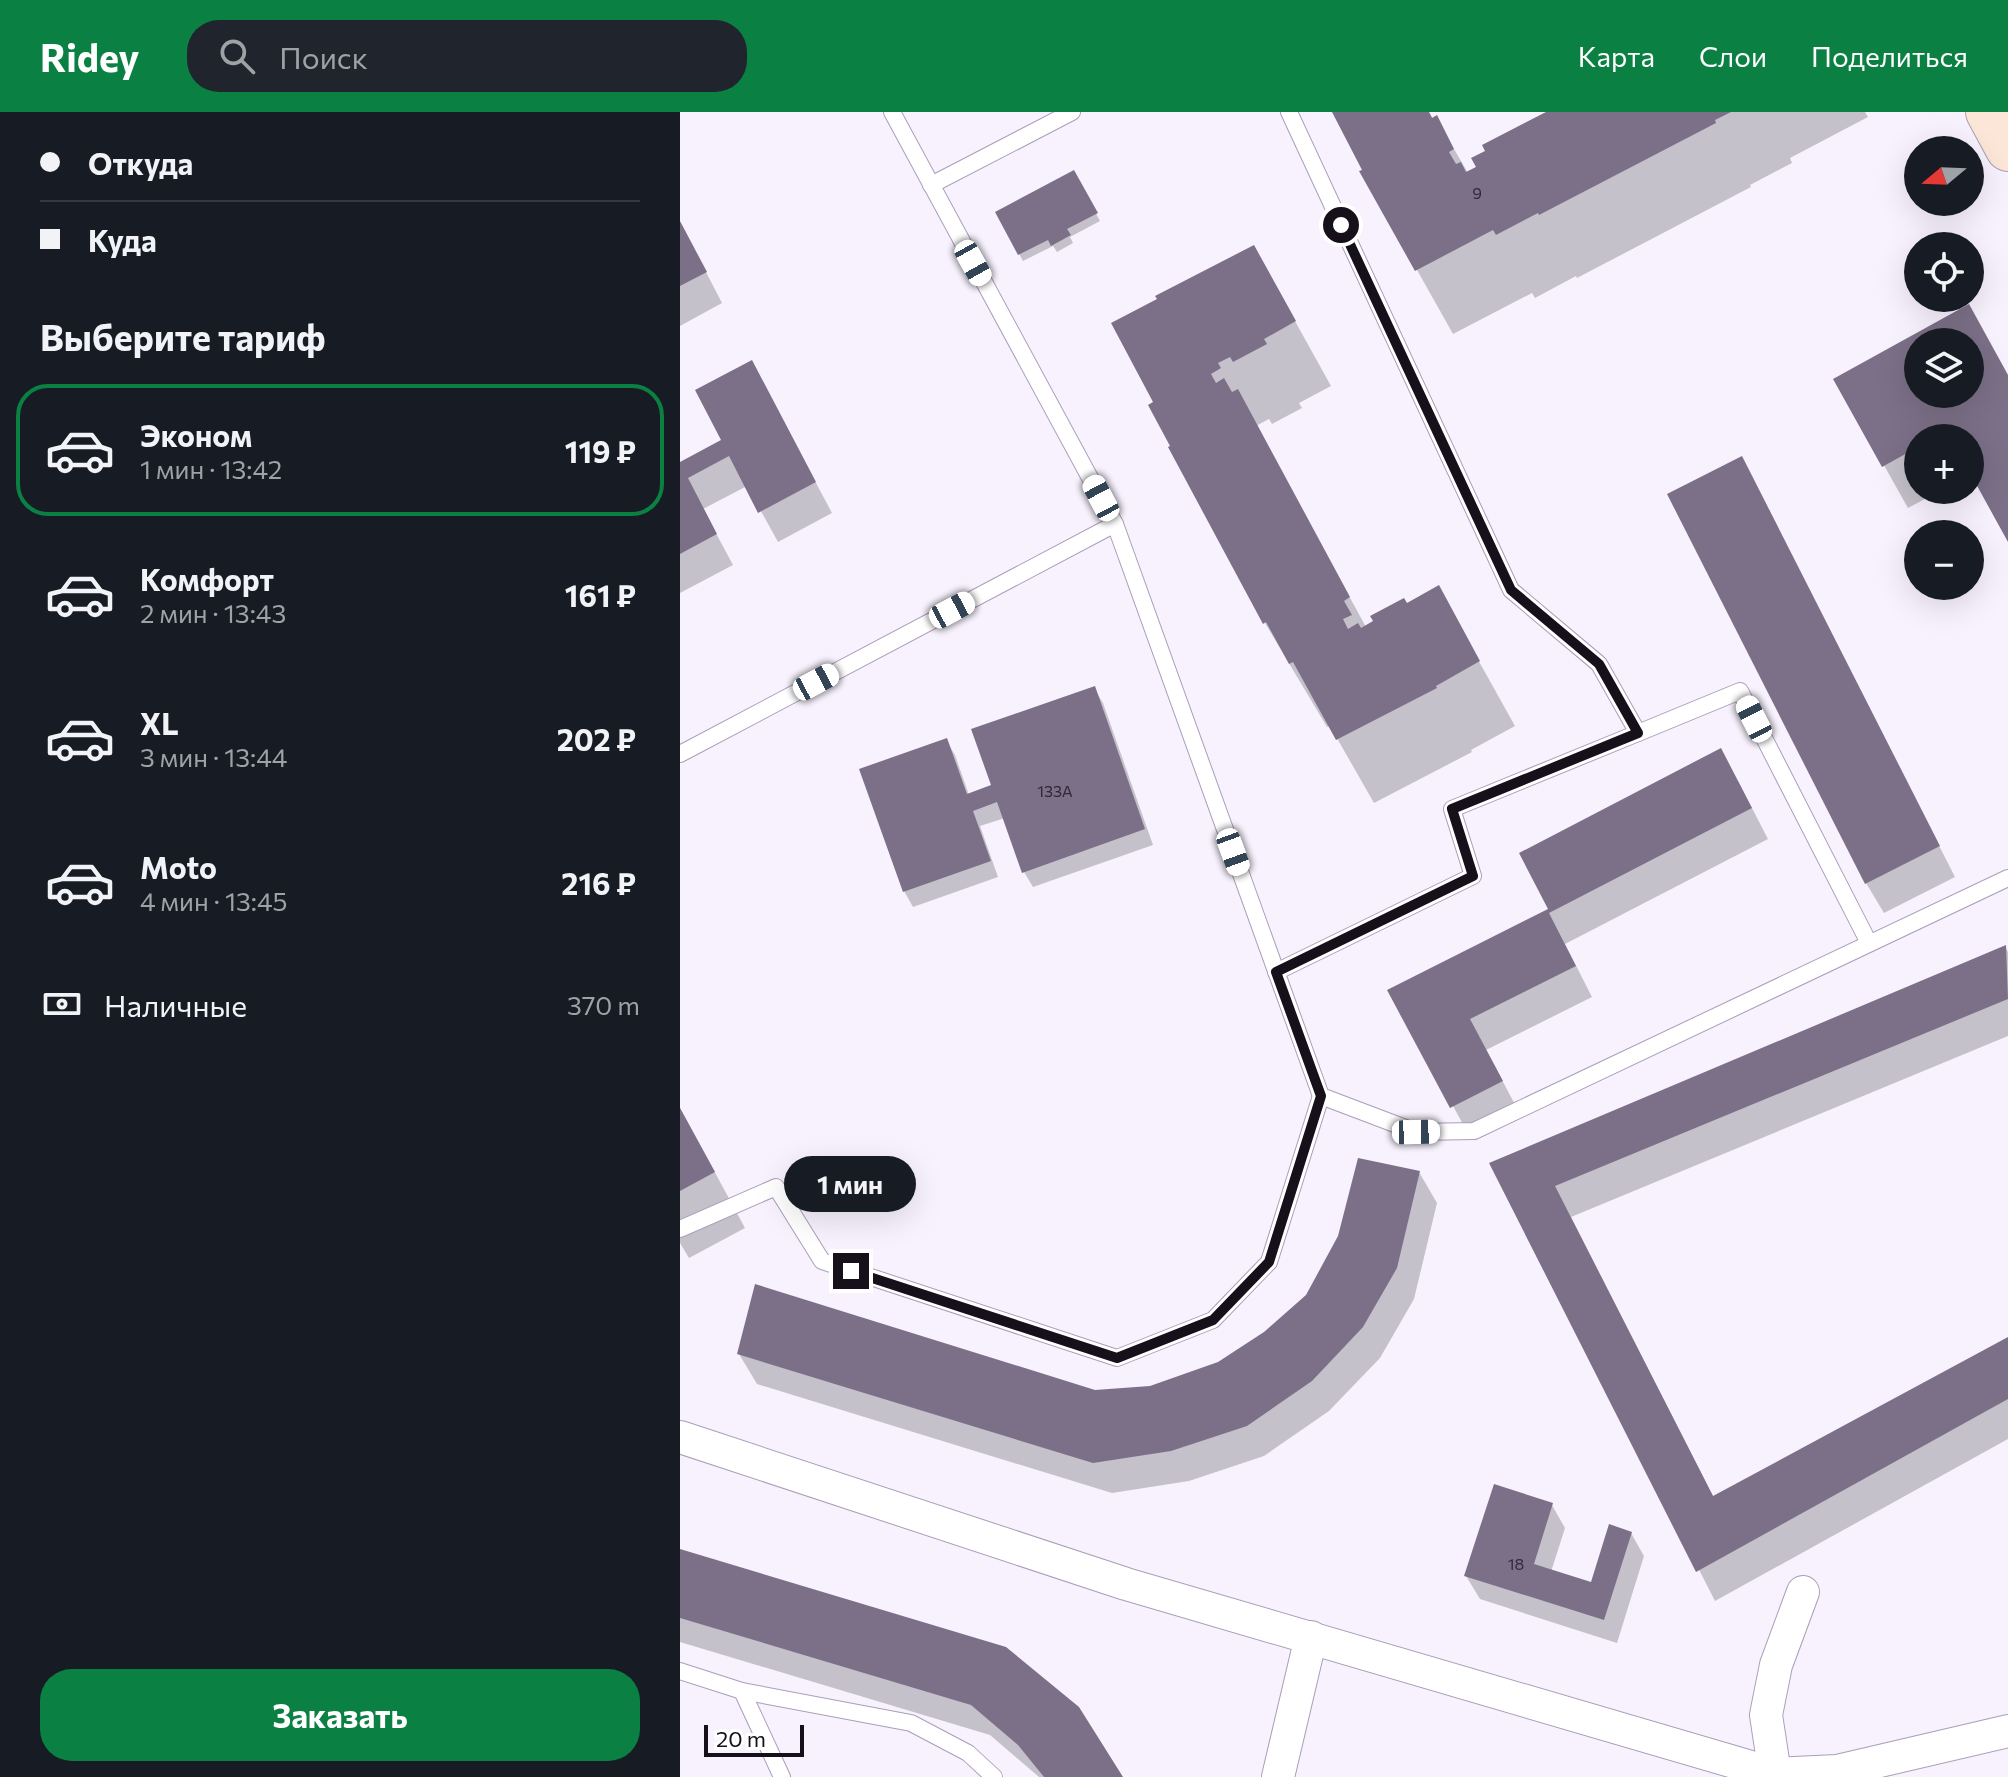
<!DOCTYPE html>
<html lang="ru">
<meta charset="utf-8">
<style>
body{margin:0;font-family:Commissioner,sans-serif;background:#20242c;color:#f1f3f6;height:100vh;display:flex;flex-direction:column;font-size:30px;white-space:nowrap}
*{box-sizing:border-box;margin:0}
p{font-size:26px;color:#9ea1a6}
.icon{flex:none;width:44px;height:44px;fill:none;stroke:currentColor;stroke-width:2;stroke-linecap:round;stroke-linejoin:round}
.map{position:relative;flex:1;overflow:hidden}
.details{display:flex;flex-direction:column;background:#171b24;width:680px}
.details>*{flex:none}
.guide{display:grid;align-content:center;height:176px;padding:0 40px;background:#171b24}
.needle{width:52px;rotate:251deg}
.fabs{position:absolute;left:1224px;top:24px;display:grid;gap:16px}
.fabs a{display:grid;place-items:center;width:80px;height:80px;border-radius:50%;background:#171b24;box-shadow:0 8px 32px #0002;font-size:40px}
.scale{position:absolute;left:24px;bottom:20px;width:100px;box-sizing:border-box;padding-left:8px;border:4px solid #151019;border-top:0;font-size:22px;line-height:28px;white-space:nowrap;color:#151019;-webkit-text-stroke:6px #fff;paint-order:stroke}
.end{position:absolute;width:36px;height:36px;margin:-18px;border:10px solid #151019;background:#fff;box-shadow:0 0 0 4px #fff}
.from{border-radius:50%}
.bubble{position:absolute;height:56px;border-radius:28px;background:#171b24;box-shadow:0 8px 32px #0002;font-size:26px;font-weight:700;line-height:56px;text-align:center}
.car{position:absolute;width:24px;height:48px;margin:-24px -12px;border-radius:10px;box-shadow:0 0 6px 2px #0007;background:linear-gradient(#fff 24%,#345 0 40%,#fff 0 76%,#345 0 86%,#fff 0)}
.guide b{display:flex;align-items:center;gap:28px;height:76px;font-size:30px}
.guide b+b{border-top:2px solid #363941}
.guide i{width:20px;height:20px;background:#f1f3f6}
ul{padding:0;list-style:none}
li{display:flex;align-items:center;gap:24px;height:132px;margin:0 16px 12px;padding:0 24px;border:4px solid transparent;border-radius:32px}
li div{flex:1}
li b{display:block;font-size:30px}
li em{font-style:normal;font-weight:700}
li.selected{border-color:#0b8043}
li>.icon{width:72px;height:72px;stroke-width:1.5}
h2{padding:0 40px;font-size:36px;line-height:96px}
.pay{display:flex;align-items:center;gap:20px;height:88px;padding:0 40px;font-size:30px}
.pay p{margin-inline-start:auto}
.cta{display:flex;gap:16px;margin-top:auto;padding:16px 40px}
.cta a{flex:1;height:92px;border-radius:32px;background:#0b8043;color:#fff;font-size:32px;font-weight:700;line-height:92px;text-align:center}
header{display:flex;align-items:center;gap:48px;box-sizing:border-box;height:112px;padding:0 40px;background:#0b8043;color:#fff}
header strong{font-size:38px}
nav{display:flex;gap:44px;margin-inline-start:auto;font-size:28px}
.search{width:560px;height:72px;background:#20242c;display:flex;align-items:center;gap:20px;box-sizing:border-box;padding:0 28px;border-radius:32px;color:#9ea1a6;font-size:30px}
main{display:flex;flex:1;min-height:0}
.map>svg:first-child{display:block}
.shadow{fill:#0003;fill-rule:evenodd}
.building{fill:#7c7088;fill-rule:evenodd}
.lines{fill:none;stroke-linecap:round;stroke-linejoin:round}
.lane-casing{stroke:#aa9eb8;stroke-width:18}
.street-casing{stroke:#aa9eb8;stroke-width:34}
.secondary-casing{stroke:#aa9eb8;stroke-width:46}
.lane{stroke:#fff;stroke-width:16}
.street{stroke:#fff;stroke-width:32}
.secondary{stroke:#fce6d7;stroke-width:44}
.route{stroke:#151019;stroke-width:10}
.labels{text-anchor:middle;dominant-baseline:central;stroke-width:6;stroke-linejoin:round;paint-order:stroke}
.number-label{font-size:16px;fill:#2f2835}
</style>
<header>
<strong>Ridey</strong>
<div class="search"><svg class="icon" aria-label="search" viewBox="0 0 24 24"><circle cx="10" cy="10" r="6"/><path d="M15 15l6 6"/></svg>Поиск</div>
<nav><a>Карта</a><a>Слои</a><a>Поделиться</a></nav>
</header>
<main>
<section class="details">
<div class="guide">
<b><i class="from"></i>Откуда</b>
<b><i></i>Куда</b>
</div>
<h2>Выберите тариф</h2>
<ul>
<li class="selected"><svg class="icon" aria-label="car" viewBox="0 0 24 24"><path d="M5 17H2v-5l4-1 3-4h7l3 4 3 1v5h-3M9 17h6M6 11h13"/><circle cx="7" cy="17" r="2"/><circle cx="17" cy="17" r="2"/></svg><div><b>Эконом</b><p>1 мин · 13:42</p></div><em>119 ₽</em></li>
<li><svg class="icon" aria-label="car" viewBox="0 0 24 24"><path d="M5 17H2v-5l4-1 3-4h7l3 4 3 1v5h-3M9 17h6M6 11h13"/><circle cx="7" cy="17" r="2"/><circle cx="17" cy="17" r="2"/></svg><div><b>Комфорт</b><p>2 мин · 13:43</p></div><em>161 ₽</em></li>
<li><svg class="icon" aria-label="car" viewBox="0 0 24 24"><path d="M5 17H2v-5l4-1 3-4h7l3 4 3 1v5h-3M9 17h6M6 11h13"/><circle cx="7" cy="17" r="2"/><circle cx="17" cy="17" r="2"/></svg><div><b>XL</b><p>3 мин · 13:44</p></div><em>202 ₽</em></li>
<li><svg class="icon" aria-label="car" viewBox="0 0 24 24"><path d="M5 17H2v-5l4-1 3-4h7l3 4 3 1v5h-3M9 17h6M6 11h13"/><circle cx="7" cy="17" r="2"/><circle cx="17" cy="17" r="2"/></svg><div><b>Moto</b><p>4 мин · 13:45</p></div><em>216 ₽</em></li>
</ul>
<div class="pay"><svg class="icon" aria-label="cash" viewBox="0 0 24 24"><path d="M3 7h18v10H3z"/><circle cx="12" cy="12" r="2"/></svg>Наличные<p>370 m</p></div>
<div class="cta"><a>Заказать</a></div>
</section>
<div class="map">
<svg width="1328" height="1665" viewBox="0 0 1328 1665">
<rect width="100%" height="100%" fill="#f7f2fd"/>
<!-- shadow -->
<g class="shadow">
<path d="M654 0H749L753 7 756 6 788 61 870 0H1185L1188 5 1110 46 1112 51 1070 73 1071 75 897 166 896 164 855 186 852 181 773 222 682 60 685 59Z"/>
<path d="M394 60 420 109 390 125 393 131 377 140 373 134 343 149 317 101Z"/>
<path d="M0 110 42 191 0 214Z"/>
<path d="M1288 195 1328 265V426L1292 361 1290 362V326H1238V378H1262L1228 396 1156 268ZM1238 230H1290V282H1238Z"/>
<path d="M610 200 651 274 619 291 622 296 592 312 589 307 576 314 686 515 758 476 835 614 791 638 792 640 694 691 650 614 647 615 585 511 470 293Z"/>
<path d="M88 281 152 401 98 430 67 374 23 397 53 453 0 481V351L43 329Z"/>
<path d="M1062 347 1275 765 1204 801 1186 771Z"/>
<path d="M414 576 423 591 473 733 353 775 344 760 325 706 300 714 318 765 233 795 224 779 266 628 275 643 289 683 314 674Z"/>
<path d="M1058 669 1088 727 885 832 912 885 806 938 839 1000 790 1025 710 879 870 798Z"/>
<path d="M1326 836 1328 840V924L891 1105 1034 1386 1328 1227V1327L1035 1489 812 1052Z"/>
<path d="M0 996 65 1116 9 1146 0 1131Z"/>
<path d="M739 1060 757 1091 734 1187 700 1246 649 1299 584 1344 509 1369 432 1381 77 1272 59 1242 415 1280 470 1276 539 1252 586 1222 628 1184Z"/>
<path d="M872 1393 885 1416 871 1460 912 1473 951 1421 964 1444 937 1531 800 1487 786 1464Z"/>
<path d="M0 1439 441 1665H359L310 1623 0 1530Z"/>
</g>
<!-- building -->
<g class="building">
<path d="M652 0H749L752 6 757 3 774 37 769 40 776 52 781 50 786 60 796 55 791 46 805 39 802 33 866 0H1051L1035 8 1036 11 859 103 858 101 816 123 813 118 735 159 679 59 682 58Z"/>
<path d="M394 58 418 101 387 117 391 123 371 134 368 128 338 143 315 100Z"/>
<path d="M0 109 27 160 0 174Z"/>
<path d="M574 133 616 209 584 227 587 232 553 250 550 245 538 251 541 256 531 262 536 271 544 266 552 280 558 277 670 485 664 489 672 503 663 507 668 517 678 511 681 516 693 509 690 504 724 486 727 491 759 473 800 549 756 574 757 576 656 628 613 550 609 552 586 510 583 512 488 335 490 334 468 293 473 290 431 211 477 187 475 184Z"/>
<path d="M1289 192 1328 263V430L1290 361V326H1271L1267 319 1255 326H1238V335L1202 355 1153 267ZM1238 230H1290V282H1238Z"/>
<path d="M72 248 136 370 78 401 49 344 8 366 37 422 0 442V350L41 328 15 278Z"/>
<path d="M1062 344 1260 734 1185 772 987 382Z"/>
<path d="M415 574 465 717 342 761 317 690 293 699 311 749 223 780 179 657 267 626 287 682 311 673 291 617Z"/>
<path d="M1041 636 1072 696 869 801 896 854 790 907 823 969 770 996 707 878 868 797 839 741Z"/>
<path d="M1326 833 1328 887 875 1074 1033 1384 1328 1225V1287L1016 1460 809 1051Z"/>
<path d="M0 996 35 1060 0 1079Z"/>
<path d="M678 1046 740 1059 717 1156 683 1215 632 1269 567 1314 491 1339 413 1351 57 1242 75 1172 415 1278 470 1274 538 1250 584 1220 626 1183 658 1124Z"/>
<path d="M814 1372 873 1391 854 1452 911 1470 929 1412 952 1420 924 1508 784 1464Z"/>
<path d="M0 1437 326 1535 399 1595 443 1665H364L338 1633 291 1593 0 1506Z"/>
</g>
<g class="lines">
<!-- lane casing -->
<g class="lane-casing">
<g id="lane">
<path d="M212 0 435 412 641 984 736 1020 794 1019 1328 766"/>
<path d="M251 73 392 0"/>
<path d="M958 621 1060 579 1189 831"/>
<path d="M0 642 435 412"/>
<path d="M596 860 793 764 772 697 958 621 919 552 831 478 609 0"/>
<path d="M0 1117 96 1075 142 1149 437 1246 533 1208 589 1150 641 984"/>
<path d="M0 1559 62 1579 231 1611 288 1641 314 1665"/>
<path d="M62 1579 102 1665"/>
</g>
</g>
<!-- street casing -->
<g class="street-casing">
<g id="street">
<path d="M0 1325 446 1472 1095 1662 1157 1659 1328 1619"/>
<path d="M1095 1662 1086 1603 1096 1553 1123 1480"/>
<path d="M598 1665 631 1525"/>
</g>
</g>
<!-- secondary casing -->
<g class="secondary-casing">
<path id="secondary" d="M1308 0 1328 37"/>
</g>
<!-- lane -->
<use href="#lane" class="lane"/>
<!-- street -->
<use href="#street" class="street"/>
<!-- secondary -->
<use href="#secondary" class="secondary"/>
</g>
<g class="lines">
<!-- route -->
<path class="route" d="M171 1159 437 1246 533 1208 589 1150 641 984 596 860 793 764 772 697 958 621 919 552 831 478 661 113"/>
</g>
<g class="labels">
<!-- number labels -->
<g class="number-label">
<text x="797" y="80">9</text>
<text x="375" y="678">133А</text>
<text x="836" y="1451">18</text>
</g>
</g>
</svg>
<div class="fabs">
<a><svg class="needle" viewBox="-14 -14 28 28"><path d="M0-13l5 13h-10z" fill="#e53935"/><path d="M0 13l5-13h-10z" fill="#9ea1a6"/></svg></a>
<a><svg class="icon" aria-label="locate" viewBox="0 0 24 24"><circle cx="12" cy="12" r="6"/><path d="M12 2v4M12 18v4M2 12h4M18 12h4"/></svg></a>
<a><svg class="icon" aria-label="layers" viewBox="0 0 24 24"><path d="M12 4l9 5-9 5-9-5zM3 14l9 5 9-5"/></svg></a>
<a>+</a>
<a>−</a>
</div>
<div class="scale">20 m</div>
<i class="end from" style="left:661px;top:113px"></i>
<i class="end" style="left:171px;top:1159px"></i>
<div class="bubble" style="left:104px;top:1044px;width:132px">1 мин</div>
<i class="car" style="left:293px;top:151px;rotate:151deg"></i>
<i class="car" style="left:421px;top:386px;rotate:332deg"></i>
<i class="car" style="left:272px;top:498px;rotate:62deg"></i>
<i class="car" style="left:136px;top:570px;rotate:62deg"></i>
<i class="car" style="left:1074px;top:607px;rotate:333deg"></i>
<i class="car" style="left:553px;top:740px;rotate:160deg"></i>
<i class="car" style="left:736px;top:1020px;rotate:89deg"></i>
</div>
</main>
